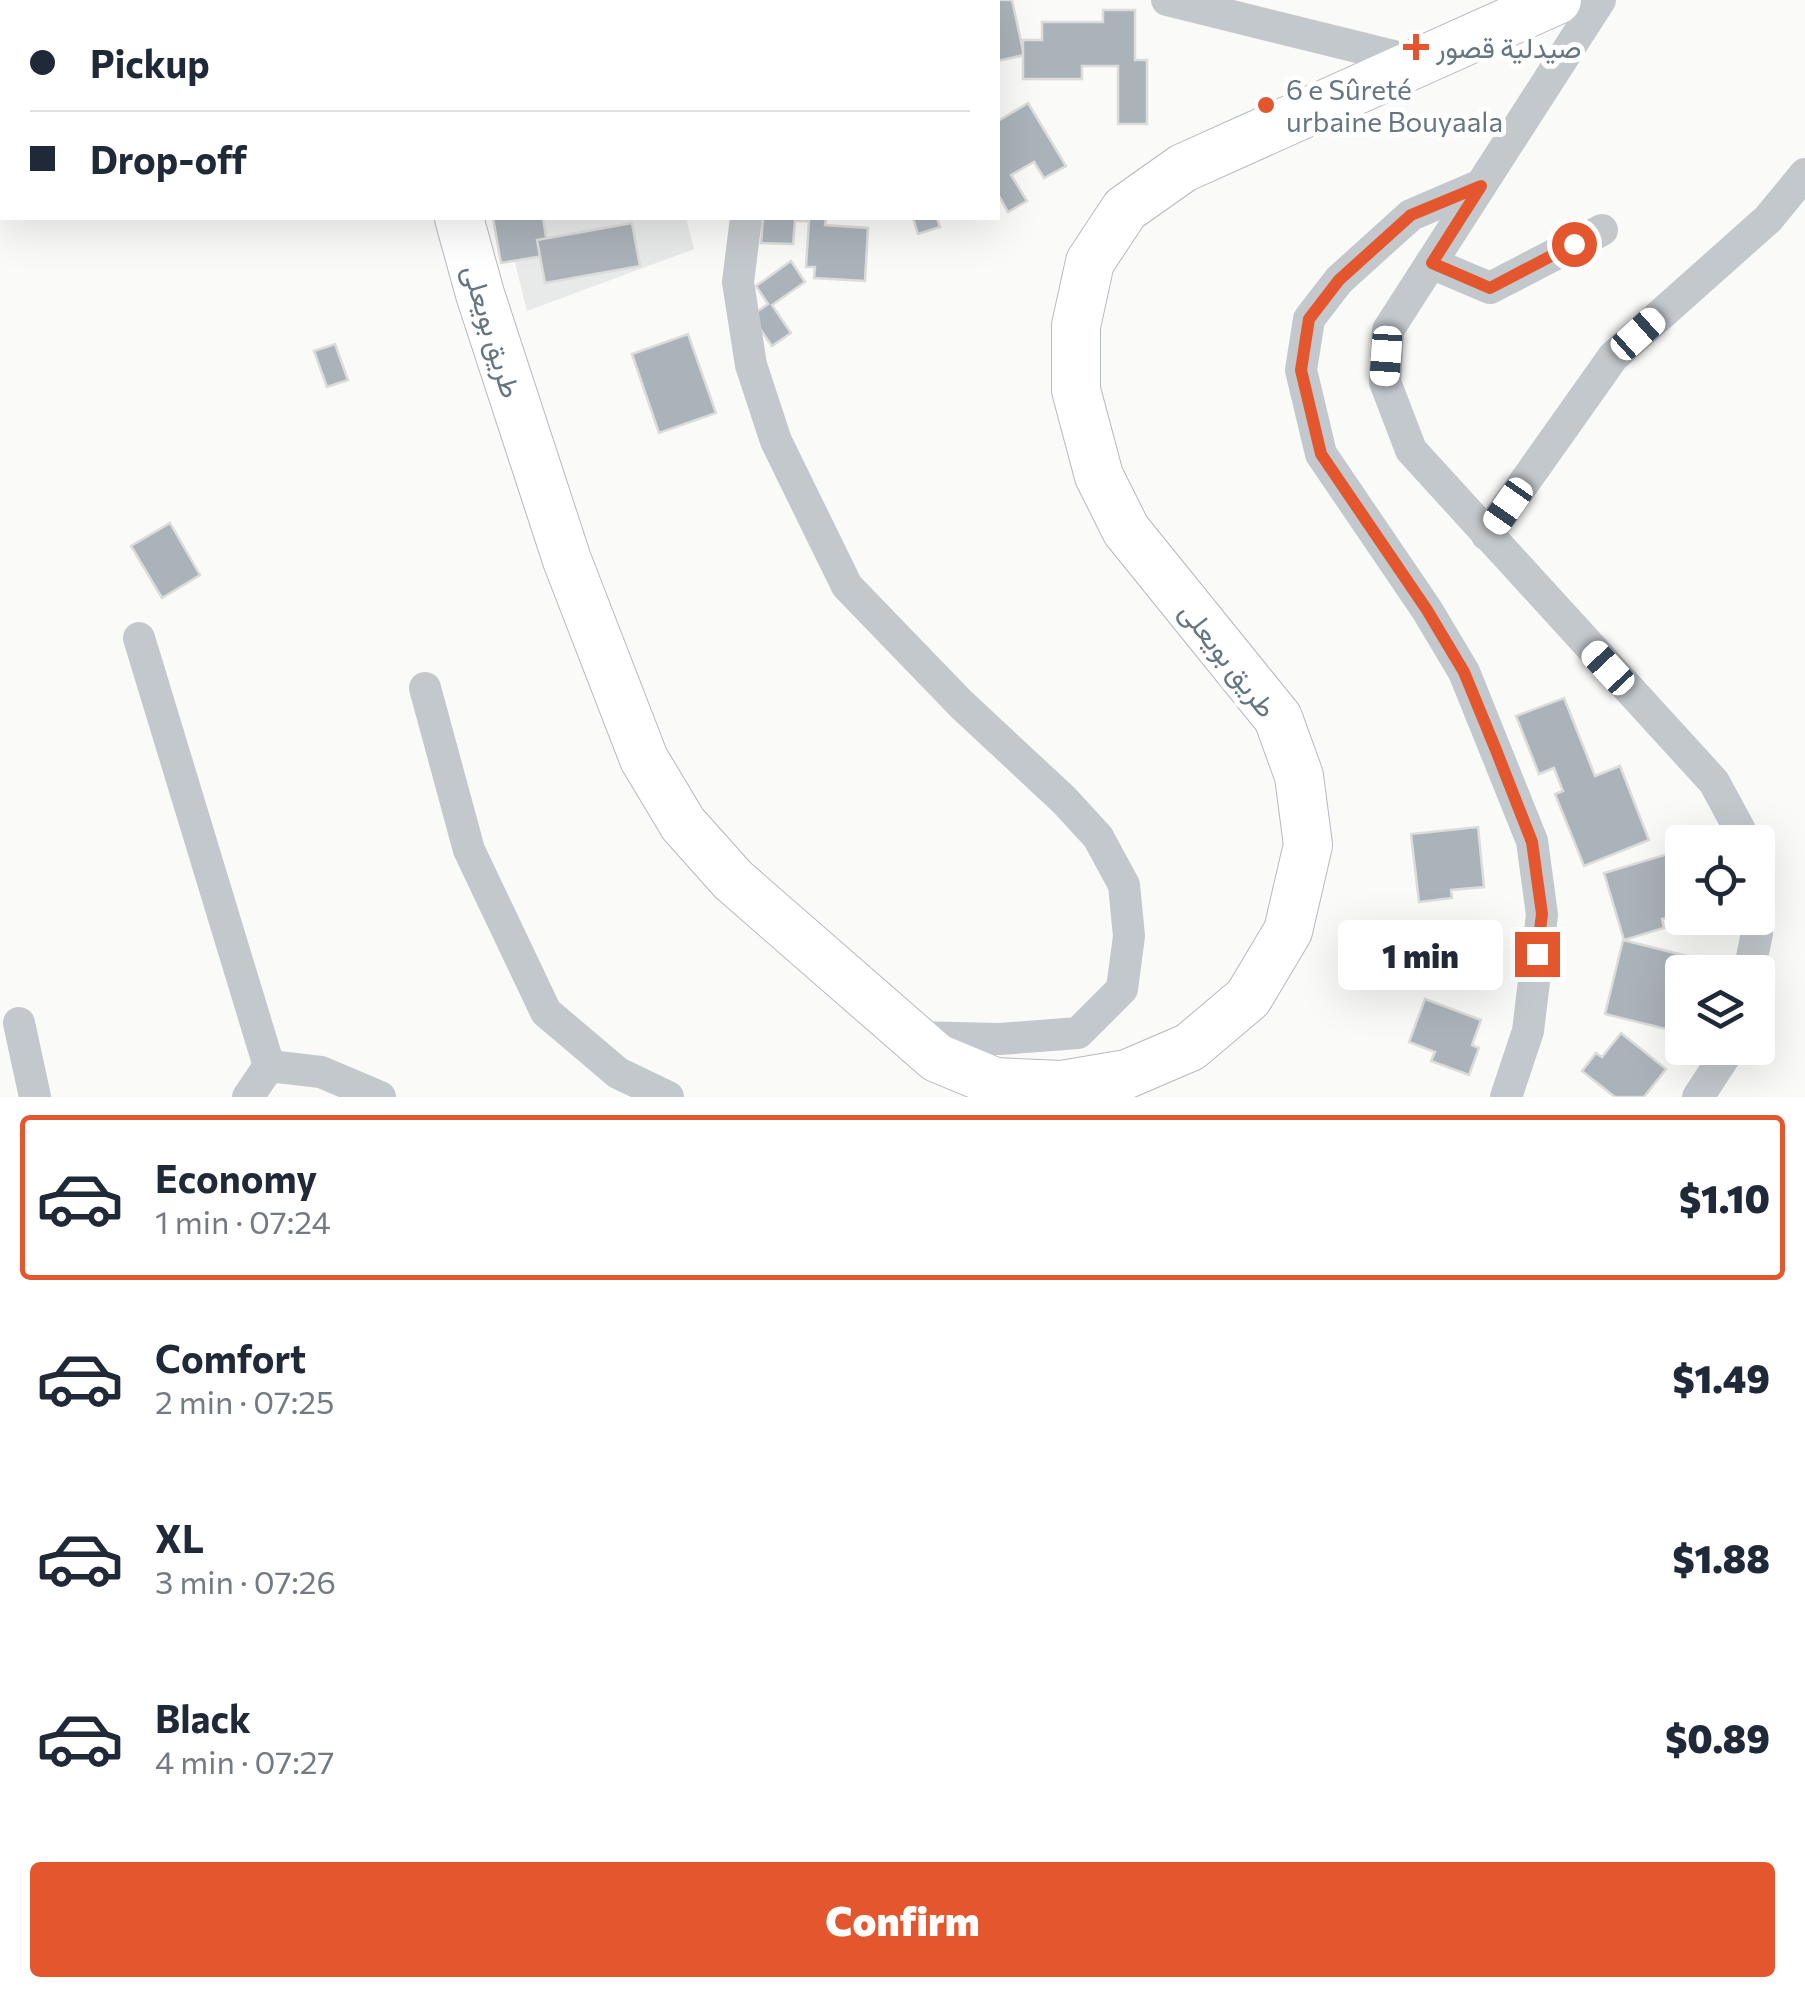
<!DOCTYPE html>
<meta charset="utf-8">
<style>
body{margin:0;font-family:Commissioner,Vazirmatn,sans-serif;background:#f6f6f7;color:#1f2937;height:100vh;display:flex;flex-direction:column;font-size:38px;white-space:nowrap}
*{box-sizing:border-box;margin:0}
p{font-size:32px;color:#747a83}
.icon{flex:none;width:55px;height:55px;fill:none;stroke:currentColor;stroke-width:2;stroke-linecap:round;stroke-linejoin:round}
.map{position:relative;height:1097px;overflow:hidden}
.sheet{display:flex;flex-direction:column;background:#fff;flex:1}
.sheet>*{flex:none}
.hud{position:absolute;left:0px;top:0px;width:1000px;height:220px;box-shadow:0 10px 40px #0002;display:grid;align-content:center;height:220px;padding:0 30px;background:#fff}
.fabs{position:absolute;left:1665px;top:825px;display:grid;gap:20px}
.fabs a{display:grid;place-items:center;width:110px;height:110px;border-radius:10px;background:#fff;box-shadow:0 10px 40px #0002;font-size:50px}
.end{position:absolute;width:45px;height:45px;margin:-22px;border:12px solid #e4572e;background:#fff;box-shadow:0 0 0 5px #fff}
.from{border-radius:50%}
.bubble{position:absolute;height:70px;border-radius:10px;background:#fff;box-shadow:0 10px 40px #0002;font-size:32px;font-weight:800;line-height:70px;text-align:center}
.car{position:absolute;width:30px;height:60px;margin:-30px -15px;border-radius:12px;box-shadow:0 0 8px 2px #0007;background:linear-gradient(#fff 24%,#345 0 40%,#fff 0 76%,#345 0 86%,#fff 0)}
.hud b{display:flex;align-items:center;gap:35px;height:95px;font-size:38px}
.hud b+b{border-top:2px solid #e0e1e3}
.hud i{width:25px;height:25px;background:#1f2937}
ul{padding:18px 0 0;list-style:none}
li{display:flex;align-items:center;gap:30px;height:165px;margin:0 20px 15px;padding:0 10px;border:5px solid transparent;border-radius:10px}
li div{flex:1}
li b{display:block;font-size:38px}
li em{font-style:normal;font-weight:800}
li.active{border-color:#e4572e}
li>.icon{width:90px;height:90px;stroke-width:1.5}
.action{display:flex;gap:20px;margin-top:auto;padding:20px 30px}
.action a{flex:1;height:115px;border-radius:10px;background:#e4572e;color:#fff;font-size:40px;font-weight:800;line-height:115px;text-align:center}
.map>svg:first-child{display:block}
.built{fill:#e8e9e9}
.building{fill:#aab3b9;stroke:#dcdcda;stroke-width:2.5}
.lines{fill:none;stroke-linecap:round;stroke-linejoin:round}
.secondary-casing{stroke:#b3babf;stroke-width:50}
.street{stroke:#c3c8cc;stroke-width:32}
.secondary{stroke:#fff;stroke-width:48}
.route{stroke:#e4572e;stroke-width:12}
.poi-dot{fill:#e4572e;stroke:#fff;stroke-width:4}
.labels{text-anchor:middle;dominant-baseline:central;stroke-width:10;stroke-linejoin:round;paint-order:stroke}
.poi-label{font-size:28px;fill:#657683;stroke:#fff;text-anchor:start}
.street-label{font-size:28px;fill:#657683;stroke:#fff}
</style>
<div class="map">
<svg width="1805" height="1097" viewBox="0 0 1805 1097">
<rect width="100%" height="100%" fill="#fafaf8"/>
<!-- built -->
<path class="built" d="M504 218H686L694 249 527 311Z"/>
<!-- building -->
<g class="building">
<path d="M61 0H128L129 2H61Z"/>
<path d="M971 0H1012L1024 55 998 61V2H959Z"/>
<path d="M1103 10H1135V60H1147V124H1118V66H1082V79H1023V40H1042V22H1103Z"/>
<path d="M1028 103 1066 166 1044 178 1034 162 1011 175 1027 201 1008 212 998 194V121Z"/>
<path d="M493 218H543L549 255 501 263Z"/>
<path d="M763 218H826L825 225 868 228 865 281 814 278 815 267H806L809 221H795L793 244 761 243Z"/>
<path d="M913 218H937L940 227 918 234Z"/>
<path d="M632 223 640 266 545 283 537 240Z"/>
<path d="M791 261 805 282 772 305 791 333 772 346 751 316 768 304 756 286Z"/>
<path d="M688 334 716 413 659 433 632 354Z"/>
<path d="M335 344 348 380 327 387 314 351Z"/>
<path d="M170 523 200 575 162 598 131 546Z"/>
<path d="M1564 698 1595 776 1620 766 1649 840 1584 866 1555 794 1563 791 1554 768 1539 774 1516 716Z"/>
<path d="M1478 827 1484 887 1451 890 1452 898 1419 902 1411 834Z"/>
<path d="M1671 853 1682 893V913L1662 919 1664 928 1624 940 1604 873Z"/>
<path d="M1692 918H1718L1717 924Z"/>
<path d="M1496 923 1498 977 1436 979 1434 924Z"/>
<path d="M1623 940 1707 961 1705 972H1682V1033L1605 1014Z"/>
<path d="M1425 999 1481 1020 1472 1045 1479 1048 1469 1075 1431 1061 1435 1052 1409 1042Z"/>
<path d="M1621 1033 1666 1069 1644 1097H1615L1582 1071 1596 1053 1602 1057Z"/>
</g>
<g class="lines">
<!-- secondary casing -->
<g class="secondary-casing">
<g id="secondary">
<path d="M409 0V2"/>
<path d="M459 218 480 294 567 560 644 759 683 824 733 880 937 1058 995 1082 1062 1085 1127 1074 1190 1047 1248 998 1288 931 1308 845 1299 776 1278 718 1126 530 1099 476 1076 390V326L1090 262 1125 209 1183 168 1557 0"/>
</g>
</g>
<!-- street -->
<g class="street">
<path d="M1167 0 1418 62"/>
<path d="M1600 0 1388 330 1385 382 1411 450 1714 782 1740 830 1742 842"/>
<path d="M866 2 871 0"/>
<path d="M1481 185 1411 215 1339 280 1309 319 1301 370 1321 454 1427 610 1464 672 1532 841 1542 915 1528 1031 1506 1097"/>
<path d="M746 218 738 282 751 365 776 441 847 586 961 704 1064 800 1098 837 1124 885 1129 936 1122 989 1078 1033 1000 1039 913 1037"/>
<path d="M1431 263 1490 288 1602 230"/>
<path d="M1487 535 1613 357 1768 219 1805 174"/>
<path d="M139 638 269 1066"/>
<path d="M425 688 469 850 546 1012 618 1073 668 1097"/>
<path d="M1749 972 1757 933 1755 918"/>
<path d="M19 1023 35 1097"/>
<path d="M248 1097 269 1066 321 1072 380 1097"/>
<path d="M1698 1097 1730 1048"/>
</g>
<!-- secondary -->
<use href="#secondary" class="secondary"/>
</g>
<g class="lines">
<!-- route -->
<path class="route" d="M1537 954 1542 914 1532 842 1496 750 1464 672 1427 610 1321 454 1301 370 1309 319 1339 280 1411 215 1481 186 1432 263 1490 288 1574 244"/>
</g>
<!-- markers -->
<g class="poi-dot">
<path d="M1411 32h10v10h10v10h-10v10h-10v-10h-10v-10h10z"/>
<circle cx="1266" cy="105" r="10"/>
</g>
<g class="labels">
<!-- poi labels -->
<g class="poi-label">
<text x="1436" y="47">صيدلية قصور</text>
<text x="1286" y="89">6 e Sûreté<tspan x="1286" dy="32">urbaine Bouyaala</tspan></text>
</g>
<!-- street labels -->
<g class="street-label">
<text transform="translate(493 331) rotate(73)">طريق بويعلى</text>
<text transform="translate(1229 659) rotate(52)">طريق بويعلى</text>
</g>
</g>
</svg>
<div class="fabs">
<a><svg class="icon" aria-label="locate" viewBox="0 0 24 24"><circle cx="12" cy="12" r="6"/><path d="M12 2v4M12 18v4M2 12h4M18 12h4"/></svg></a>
<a><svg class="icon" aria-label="layers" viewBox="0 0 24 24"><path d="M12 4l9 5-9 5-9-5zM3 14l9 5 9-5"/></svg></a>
</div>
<i class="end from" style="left:1574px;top:244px"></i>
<i class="end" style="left:1537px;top:954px"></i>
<div class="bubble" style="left:1338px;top:920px;width:165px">1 min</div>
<i class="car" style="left:1638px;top:334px;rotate:48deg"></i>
<i class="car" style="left:1386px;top:356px;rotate:184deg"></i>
<i class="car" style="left:1508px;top:506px;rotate:215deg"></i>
<i class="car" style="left:1608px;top:668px;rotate:317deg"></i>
<div class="hud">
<b><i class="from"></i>Pickup</b>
<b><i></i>Drop-off</b>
</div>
</div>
<section class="sheet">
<ul>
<li class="active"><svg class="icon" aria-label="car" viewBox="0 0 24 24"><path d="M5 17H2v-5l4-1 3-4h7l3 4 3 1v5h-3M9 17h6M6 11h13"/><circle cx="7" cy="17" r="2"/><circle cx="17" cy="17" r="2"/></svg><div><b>Economy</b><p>1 min · 07:24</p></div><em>$1.10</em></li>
<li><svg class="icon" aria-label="car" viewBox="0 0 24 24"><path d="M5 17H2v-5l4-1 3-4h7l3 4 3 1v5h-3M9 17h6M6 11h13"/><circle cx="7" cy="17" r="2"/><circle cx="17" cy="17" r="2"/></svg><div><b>Comfort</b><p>2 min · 07:25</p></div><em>$1.49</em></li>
<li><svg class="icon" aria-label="car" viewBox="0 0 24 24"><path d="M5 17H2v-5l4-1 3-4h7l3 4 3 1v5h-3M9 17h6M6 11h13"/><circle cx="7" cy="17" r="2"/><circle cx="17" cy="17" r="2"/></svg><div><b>XL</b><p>3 min · 07:26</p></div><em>$1.88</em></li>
<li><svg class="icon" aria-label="car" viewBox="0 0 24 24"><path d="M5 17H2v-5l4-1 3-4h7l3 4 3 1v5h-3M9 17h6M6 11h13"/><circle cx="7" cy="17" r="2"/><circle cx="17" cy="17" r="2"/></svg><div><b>Black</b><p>4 min · 07:27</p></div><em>$0.89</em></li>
</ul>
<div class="action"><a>Confirm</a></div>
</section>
